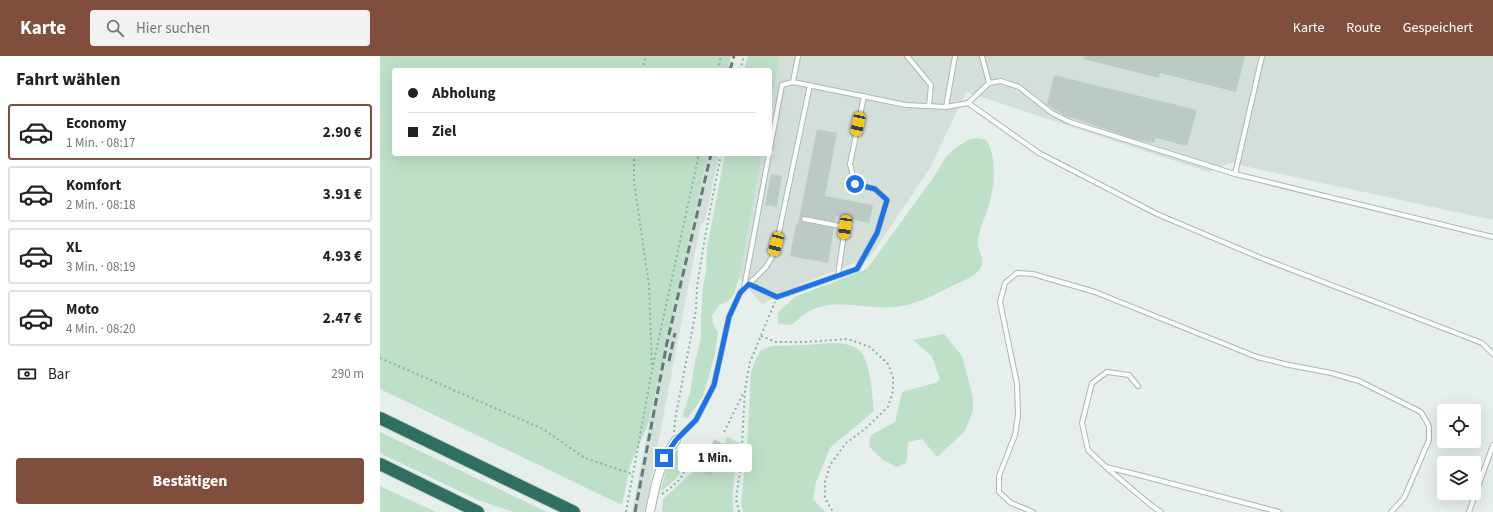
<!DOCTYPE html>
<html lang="de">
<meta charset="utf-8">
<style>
body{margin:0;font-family:"Source Sans 3",sans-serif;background:#f2f2f2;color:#222;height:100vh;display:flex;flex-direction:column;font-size:15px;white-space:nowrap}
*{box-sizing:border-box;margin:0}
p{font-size:13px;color:#767676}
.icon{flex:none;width:22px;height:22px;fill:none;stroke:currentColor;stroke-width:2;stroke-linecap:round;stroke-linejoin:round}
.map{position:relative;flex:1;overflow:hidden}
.panel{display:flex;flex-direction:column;background:#fff;width:380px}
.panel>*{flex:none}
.guide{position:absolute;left:12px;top:12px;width:380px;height:88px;border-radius:4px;box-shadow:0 4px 16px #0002;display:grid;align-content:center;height:88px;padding:0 16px;background:#fff}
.controls{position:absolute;left:1057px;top:348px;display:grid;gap:8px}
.controls a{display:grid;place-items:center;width:44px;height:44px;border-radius:4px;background:#fff;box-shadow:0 4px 16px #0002;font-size:20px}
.end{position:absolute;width:18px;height:18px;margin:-9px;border:5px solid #1a73e8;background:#fff;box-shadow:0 0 0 2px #fff}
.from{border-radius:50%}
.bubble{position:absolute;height:28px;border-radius:4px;background:#fff;box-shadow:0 4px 16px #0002;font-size:13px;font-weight:700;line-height:28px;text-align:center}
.car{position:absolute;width:12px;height:24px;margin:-12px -6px;border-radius:5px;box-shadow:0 0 3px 1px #0007;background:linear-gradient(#f5c518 24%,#345 0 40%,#f5c518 0 76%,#345 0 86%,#f5c518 0)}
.guide b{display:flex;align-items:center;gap:14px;height:38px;font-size:15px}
.guide b+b{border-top:1px solid #e0e0e0}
.guide i{width:10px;height:10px;background:#222}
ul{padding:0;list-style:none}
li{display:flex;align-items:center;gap:12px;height:56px;margin:0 8px 6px;padding:0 8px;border:2px solid #e0e0e0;border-radius:4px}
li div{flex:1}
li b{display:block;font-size:15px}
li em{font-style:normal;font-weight:700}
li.selected{border-color:#804e3d}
li>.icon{width:36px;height:36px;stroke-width:1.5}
h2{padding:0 16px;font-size:18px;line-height:48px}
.pay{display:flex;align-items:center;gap:10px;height:44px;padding:0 16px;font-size:15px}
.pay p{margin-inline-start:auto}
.primary-button{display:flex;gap:8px;margin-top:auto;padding:8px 16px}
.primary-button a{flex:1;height:46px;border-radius:4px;background:#804e3d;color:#fff;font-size:16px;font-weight:700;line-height:46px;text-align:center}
header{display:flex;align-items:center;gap:24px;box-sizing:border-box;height:56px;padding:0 20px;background:#804e3d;color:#fff}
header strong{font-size:19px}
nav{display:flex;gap:22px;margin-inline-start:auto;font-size:14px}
.search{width:280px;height:36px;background:#f2f2f2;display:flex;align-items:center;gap:10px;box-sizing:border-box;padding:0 14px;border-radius:4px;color:#767676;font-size:15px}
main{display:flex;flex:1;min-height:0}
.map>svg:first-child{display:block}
.built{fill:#d4dfda}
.green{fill:#bfe0c8}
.building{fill:#bbcac4}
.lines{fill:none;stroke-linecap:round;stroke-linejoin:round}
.service-casing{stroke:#a8b8b2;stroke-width:6}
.minor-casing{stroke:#a8b8b2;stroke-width:10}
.motorway-casing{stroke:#c2cac8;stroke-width:14}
.path{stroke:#86b3a5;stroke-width:2;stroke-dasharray:2 3;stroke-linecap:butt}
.service{stroke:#fff;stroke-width:4}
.minor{stroke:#fff;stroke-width:8}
.motorway{stroke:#2f6f62;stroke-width:12}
.rail{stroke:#5f7d75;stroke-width:3;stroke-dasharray:8 4;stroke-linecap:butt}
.route{stroke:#1a73e8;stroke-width:5}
</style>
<header>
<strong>Karte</strong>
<div class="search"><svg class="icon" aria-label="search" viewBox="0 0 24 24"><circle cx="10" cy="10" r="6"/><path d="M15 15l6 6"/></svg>Hier suchen</div>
<nav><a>Karte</a><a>Route</a><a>Gespeichert</a></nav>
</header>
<main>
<section class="panel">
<h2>Fahrt wählen</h2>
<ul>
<li class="selected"><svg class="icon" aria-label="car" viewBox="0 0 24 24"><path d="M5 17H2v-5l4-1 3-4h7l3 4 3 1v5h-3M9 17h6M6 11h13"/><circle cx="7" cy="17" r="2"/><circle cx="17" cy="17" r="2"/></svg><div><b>Economy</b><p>1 Min. · 08:17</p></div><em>2.90 €</em></li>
<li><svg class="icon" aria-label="car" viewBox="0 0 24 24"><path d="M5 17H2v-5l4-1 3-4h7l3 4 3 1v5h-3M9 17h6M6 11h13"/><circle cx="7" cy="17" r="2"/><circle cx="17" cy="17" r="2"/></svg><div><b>Komfort</b><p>2 Min. · 08:18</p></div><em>3.91 €</em></li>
<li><svg class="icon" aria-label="car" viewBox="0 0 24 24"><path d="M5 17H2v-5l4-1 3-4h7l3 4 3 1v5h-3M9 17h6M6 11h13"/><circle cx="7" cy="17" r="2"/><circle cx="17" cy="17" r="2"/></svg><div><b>XL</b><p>3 Min. · 08:19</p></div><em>4.93 €</em></li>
<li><svg class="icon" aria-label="car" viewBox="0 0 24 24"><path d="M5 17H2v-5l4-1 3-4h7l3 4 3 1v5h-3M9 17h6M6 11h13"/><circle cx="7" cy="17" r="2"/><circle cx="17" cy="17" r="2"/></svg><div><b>Moto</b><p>4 Min. · 08:20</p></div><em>2.47 €</em></li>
</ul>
<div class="pay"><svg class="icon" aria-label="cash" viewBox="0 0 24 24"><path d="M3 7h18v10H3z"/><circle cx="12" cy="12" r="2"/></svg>Bar<p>290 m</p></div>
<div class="primary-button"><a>Bestätigen</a></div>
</section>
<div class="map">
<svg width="1113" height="456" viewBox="0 0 1113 456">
<rect width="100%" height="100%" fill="#e6efeb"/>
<!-- built -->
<g class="built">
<path d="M400 0H1113V164L850 107 829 116 586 36 550 112 490 201 419 229 382 248 359 222 361 215 382 98H390V55Z"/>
<path d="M328 98H339L325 165 321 168 310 221 265 456H252L284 293Z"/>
</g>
<!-- green -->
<g class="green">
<path d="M0 0H351L348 14H14V98H328L269 366 250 410 242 449 0 333Z"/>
<path d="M368 0H400L390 55V14H364Z"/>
<path d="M599 82 606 84C620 106 613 141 604 163 601 171 597 181 598 190 600 199 605 203 600 213 595 221 582 225 574 229 555 238 537 249 515 251 486 254 456 241 428 256 422 259 417 265 411 269L398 268V256L415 241 487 213 553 122 566 101 578 90 590 83Z"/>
<path d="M345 98H382L361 215 354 238 347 246 339 249 332 259 333 268 338 276 335 298 323 340 308 362 302 361 310 337 315 306 321 282V260L323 230 326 216 327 192Z"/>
<path d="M564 278 582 300 593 342V355L585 375 557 401 542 383 528 386 527 401 526 407 517 411 503 404 489 390 491 379 515 366 522 336 555 327 560 323 552 300 533 284Z"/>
<path d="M448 287C459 287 470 287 479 294 491 305 492 339 494 355L450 392 436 426 433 443 445 456H363L361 449 367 391 371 316 376 303 381 294 392 290 428 289Z"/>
<path d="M0 376 167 456H133L98 444 0 397Z"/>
<path d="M347 381 360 387C357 407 350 437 354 456H282L283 443 315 414 331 420Z"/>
<path d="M297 394C309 413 296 424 281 435 284 419 288 407 297 394Z"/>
<path d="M0 430 56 456H0Z"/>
</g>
<!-- building -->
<g class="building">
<path d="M704 0H865L856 36 780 17 779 22 703 3Z"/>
<path d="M674 19 817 54 807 90 776 82 774 87 757 84 684 59 667 49Z"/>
<path d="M437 73 457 77 445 140 493 149 489 167 456 160 455 166 425 160 421 161V164L423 166 454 172 448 207 410 200 416 168H418Z"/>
<path d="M391 118 402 120 397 151 385 149Z"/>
<path d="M334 383 344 388 331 420 315 414 324 393 329 395Z"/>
</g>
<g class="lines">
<!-- service casing -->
<g class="service-casing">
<g id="service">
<path d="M527 0 551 29 549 50"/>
<path d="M602 0 609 27"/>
<path d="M413 26 418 0"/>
<path d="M588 47 659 97 777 158 881 202 1102 287 1113 298"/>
<path d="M566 51 575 0"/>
<path d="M390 93 402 29 413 26 526 49 566 51 588 47 609 27 621 25 639 31 672 57 690 66 855 118 1113 181"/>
<path d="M855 118 882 0"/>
<path d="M424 163 465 171 458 219"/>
<path d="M369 228 397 241 477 213 497 177 507 144 495 133 475 128 470 108 484 40"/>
<path d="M368 229 386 211 392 201 399 176 430 29"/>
<path d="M758 330 749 319 727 316 712 327 702 367 708 394 726 411 755 418 899 456"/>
<path d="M296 384 316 364 334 329 349 261 360 237 364 232 389 98"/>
<path d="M728 413 772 450 781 456"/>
<path d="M653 456 631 447 619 436V420L635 379 638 359 637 328 620 246 625 227 637 217 653 218 715 236 877 301 909 309 951 317 979 325 1041 356 1049 370V384L1024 442 1011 456"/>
<path d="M1089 456 1113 389"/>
</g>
</g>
<!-- minor casing -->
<g class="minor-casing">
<path id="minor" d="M270 456C275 430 280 405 296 384"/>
</g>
<!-- motorway casing -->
<g class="motorway-casing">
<g id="motorway">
<path d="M0 362 194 456"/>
<path d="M0 408 98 456"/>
</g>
</g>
<!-- path -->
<g class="path">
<path d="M262 14 266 0"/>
<path d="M338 14 341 0"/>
<path d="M360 14 364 0"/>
<path d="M254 98V126L269 229 272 311"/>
<path d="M381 280 396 286H426L468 283 490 291 508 308 513 321V335L508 351 485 373 466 387 450 409 445 426V442L453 456"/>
<path d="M0 302 163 373 205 402 252 418"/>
<path d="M294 376 295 364 316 254 317 231 325 181 341 98"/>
<path d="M344 376 364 336"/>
<path d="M282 438C303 423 310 417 300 391"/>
<path d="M246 456 272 314 319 98"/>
<path d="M359 456 356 443 361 407 365 334 370 306 395 246"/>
</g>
<!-- service -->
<use href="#service" class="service"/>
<!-- minor -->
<use href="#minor" class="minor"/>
<!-- motorway -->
<use href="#motorway" class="motorway"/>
<!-- rail -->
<g class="rail">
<path d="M350 14 354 0"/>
<path d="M289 305 295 277"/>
<path d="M255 456 287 287 331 98"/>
</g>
</g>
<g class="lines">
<!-- route -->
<path class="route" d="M284 402 296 384 316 364 334 329 349 261 360 237 369 228 397 241 477 213 497 177 507 144 495 133 475 128"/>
</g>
</svg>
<div class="controls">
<a><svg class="icon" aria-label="locate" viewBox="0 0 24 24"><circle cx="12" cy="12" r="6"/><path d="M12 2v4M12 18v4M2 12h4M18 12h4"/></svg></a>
<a><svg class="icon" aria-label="layers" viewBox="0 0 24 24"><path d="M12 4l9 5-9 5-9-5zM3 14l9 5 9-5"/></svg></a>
</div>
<i class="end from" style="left:475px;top:128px"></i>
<i class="end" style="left:284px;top:402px"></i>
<div class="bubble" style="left:298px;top:388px;width:74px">1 Min.</div>
<i class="car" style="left:478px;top:68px;rotate:192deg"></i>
<i class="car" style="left:465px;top:171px;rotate:188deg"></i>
<i class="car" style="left:396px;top:188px;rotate:195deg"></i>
<div class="guide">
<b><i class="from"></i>Abholung</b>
<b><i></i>Ziel</b>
</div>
</div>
</main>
